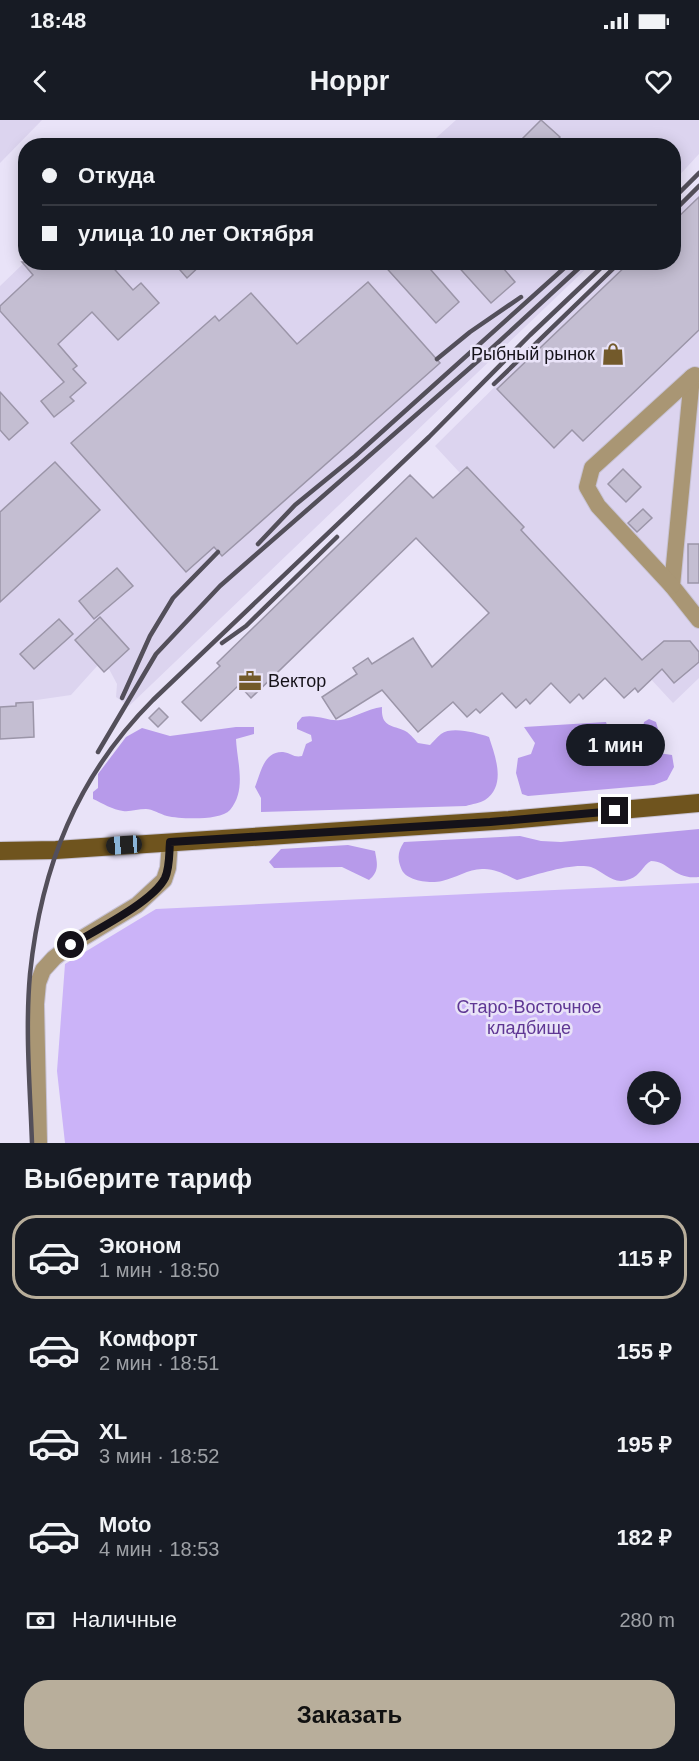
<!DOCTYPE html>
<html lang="ru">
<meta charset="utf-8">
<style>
body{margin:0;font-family:Helvetica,sans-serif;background:#20242c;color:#f1f3f6;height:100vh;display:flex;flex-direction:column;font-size:22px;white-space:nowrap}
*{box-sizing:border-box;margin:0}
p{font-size:20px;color:#9ea1a6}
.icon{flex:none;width:33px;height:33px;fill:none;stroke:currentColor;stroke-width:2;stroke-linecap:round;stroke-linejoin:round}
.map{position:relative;height:1023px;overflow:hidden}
.details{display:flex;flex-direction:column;background:#171b24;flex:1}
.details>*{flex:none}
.guide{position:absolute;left:18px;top:18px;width:663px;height:132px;border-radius:24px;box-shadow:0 3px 15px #0003;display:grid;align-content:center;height:132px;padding:0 24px;background:#171b24}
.fabs{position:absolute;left:627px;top:951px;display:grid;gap:12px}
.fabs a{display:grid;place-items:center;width:54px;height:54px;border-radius:50%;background:#171b24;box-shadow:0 3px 15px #0003;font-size:30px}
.end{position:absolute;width:27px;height:27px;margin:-14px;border:8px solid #151219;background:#fff;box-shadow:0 0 0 3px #fff}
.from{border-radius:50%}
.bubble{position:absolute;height:42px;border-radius:21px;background:#171b24;box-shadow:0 3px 15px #0003;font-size:20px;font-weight:600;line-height:42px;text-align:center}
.car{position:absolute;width:18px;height:36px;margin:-18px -9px;border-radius:8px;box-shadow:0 0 4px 2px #0007;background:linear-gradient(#222 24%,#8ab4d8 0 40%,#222 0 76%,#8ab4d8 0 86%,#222 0)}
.guide b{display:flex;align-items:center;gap:21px;height:57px;font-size:22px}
.guide b+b{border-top:2px solid #363941}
.guide i{width:15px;height:15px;background:#f1f3f6}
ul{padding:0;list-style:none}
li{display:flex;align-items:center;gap:18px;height:84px;margin:0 12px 9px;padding:0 12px;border:3px solid transparent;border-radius:24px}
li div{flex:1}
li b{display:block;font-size:22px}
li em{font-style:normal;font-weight:600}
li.on{border-color:#b8ae9b}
li>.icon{width:54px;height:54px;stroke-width:1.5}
h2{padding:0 24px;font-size:27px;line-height:72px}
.pay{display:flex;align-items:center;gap:15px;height:66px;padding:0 24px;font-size:22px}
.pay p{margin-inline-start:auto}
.action{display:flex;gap:12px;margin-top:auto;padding:12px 24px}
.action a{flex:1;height:69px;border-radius:24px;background:#b8ae9b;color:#111;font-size:24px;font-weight:600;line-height:69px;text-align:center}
.status{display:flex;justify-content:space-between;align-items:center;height:42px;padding:0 30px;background:#171b24;direction:ltr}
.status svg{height:16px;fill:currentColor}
header{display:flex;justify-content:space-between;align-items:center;height:78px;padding:0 24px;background:#171b24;font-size:27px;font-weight:600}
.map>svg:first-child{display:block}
.built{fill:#dcd4ef}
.green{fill:#cbb3f8;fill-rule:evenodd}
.forest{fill:#b79aea}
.building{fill:#c4bed2;stroke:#9b95a8;stroke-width:1.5}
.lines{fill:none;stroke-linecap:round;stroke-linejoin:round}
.minor-casing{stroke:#c7c2d4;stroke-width:18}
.major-casing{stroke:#c7c2d4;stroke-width:20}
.minor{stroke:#a99674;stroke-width:16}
.major{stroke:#6f541e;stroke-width:18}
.rail{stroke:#534f5a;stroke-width:4.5}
.route{stroke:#151219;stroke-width:8}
.labels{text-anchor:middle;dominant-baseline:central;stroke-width:5;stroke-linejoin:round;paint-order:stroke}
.poi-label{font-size:18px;fill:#151219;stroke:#e9e3f8;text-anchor:end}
.park-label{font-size:18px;fill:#5f3794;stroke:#e9e3f8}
</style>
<div class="status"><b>18:48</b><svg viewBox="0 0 49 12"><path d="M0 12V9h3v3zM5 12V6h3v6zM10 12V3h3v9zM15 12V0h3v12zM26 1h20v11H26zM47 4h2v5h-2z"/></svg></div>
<header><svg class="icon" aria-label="back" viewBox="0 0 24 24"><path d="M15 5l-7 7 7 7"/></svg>Hoppr<svg class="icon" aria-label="heart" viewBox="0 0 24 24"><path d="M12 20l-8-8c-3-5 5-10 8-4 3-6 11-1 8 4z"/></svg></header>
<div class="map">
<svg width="699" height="1023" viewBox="0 0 699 1023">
<rect width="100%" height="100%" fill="#e9e3f8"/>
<!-- built -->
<g class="built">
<path d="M0 0H42L0 43Z"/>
<path d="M456 0H699V34L674 61V26H427Z"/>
<path d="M699 64V558L673 583 435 326 620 143 674 142V90Z"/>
<path d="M25 142H26L592 143 129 586 116 577 117 564 109 549 104 552 98 545 71 575 16 583V586L0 587V166Z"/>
</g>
<!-- green -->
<path class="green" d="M699 763V1023H65L57 951 65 844 156 789ZM638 962H670V994H638Z"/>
<!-- forest -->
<g class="forest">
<path d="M382 587C381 605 389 605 403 610 409 612 414 619 418 623L430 625C434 621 437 617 441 614 452 606 477 613 489 617 495 636 507 665 485 680 480 683 472 684 466 686L261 692V678L255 667C261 652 264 631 283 632 291 633 294 638 302 636L306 624 312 621 311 615 297 609V603L302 597C318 594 330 602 340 600 354 598 367 589 382 587Z"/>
<path d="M649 599 656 602 658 609 655 628 659 633 672 635 674 647 667 660 654 665 528 676 522 674 516 653 518 638 531 634 535 623 524 607 606 602 608 608 597 616 595 621C608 627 626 628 640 623L644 602Z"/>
<path d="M236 607H254V614L236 619C237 642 247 670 230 690 220 701 180 699 167 696 160 694 152 689 146 689 138 689 130 692 123 691 113 690 102 683 93 679V672L98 668V654L126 617 142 608 170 616Z"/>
<path d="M699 709V757C674 760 669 741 651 741 643 745 640 756 630 759 613 766 605 752 591 747 573 742 535 755 517 760 506 755 495 748 482 749 468 749 456 758 442 761 430 764 405 761 401 748 397 738 398 731 404 722L520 716 541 721 561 722Z"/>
<path d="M348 725 375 731C377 743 380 751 369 760L342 747 274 748 269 742 281 729Z"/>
</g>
<!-- building -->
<g class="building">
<path d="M541 0 560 17 552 26H515Z"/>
<path d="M699 77V210L583 321 572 310 554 328 497 269 630 142H674V101Z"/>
<path d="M22 142H108L133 170 141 163 159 183 118 220 92 192 58 224 77 246 73 249 86 263 70 277 74 281 54 297 41 281 64 262 0 191V186L33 155Z"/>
<path d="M173 142H204L187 158Z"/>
<path d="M381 142H424L459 182 436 203Z"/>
<path d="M454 142H498L515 162 491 183Z"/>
<path d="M368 162 440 243 222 436 214 427 186 452 71 323 215 196 219 201 251 173 297 224Z"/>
<path d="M0 272 28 303 9 320 0 310Z"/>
<path d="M55 342 100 390 0 482V392Z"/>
<path d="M467 347 524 407 521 410 642 540 664 521H690L699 532V542L674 563 662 549 638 572 635 568 624 578 605 558 583 579 579 574 570 583 551 563 530 584 526 579 516 588 502 573 480 593 476 589 467 597 453 582 418 612 382 570 336 599 322 577 357 554 353 548 368 538 372 544 413 518 432 547 489 493 416 418 251 578 239 565 201 601 182 582 220 546 217 543 410 355 433 378Z"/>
<path d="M623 349 641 367 626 382 608 364Z"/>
<path d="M643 389 652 398 637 412 628 403Z"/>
<rect x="688" y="424" width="11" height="39"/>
<path d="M117 448 133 466 94 499 79 481Z"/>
<path d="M100 497 129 529 104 552 75 520Z"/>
<path d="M59 499 73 514 34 549 20 534Z"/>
<path d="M33 582 34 617 0 619V587L16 586V583Z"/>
<path d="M159 588 168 597 158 607 149 598Z"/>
</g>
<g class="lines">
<!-- minor casing -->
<g class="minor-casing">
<g id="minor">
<path d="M695 255 692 257 672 466 699 500"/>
<path d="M672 466 598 386 587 367 592 348 692 257"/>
<path d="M39 1023 36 884 38 863 43 850 54 838 71 825 137 785 164 760 168 748 170 722"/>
</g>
</g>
<!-- major casing -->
<g class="major-casing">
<path id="major" d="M0 731 56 730 509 700 699 683"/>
</g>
<!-- minor -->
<use href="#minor" class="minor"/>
<!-- major -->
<use href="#major" class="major"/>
<!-- rail -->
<g class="rail">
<path d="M674 78 699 53"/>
<path d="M674 91 699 66"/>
<path d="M437 239 470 212 521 177"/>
<path d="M494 264 620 142"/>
<path d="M258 424 295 385 355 336 571 142"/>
<path d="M222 523 246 506 337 417"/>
<path d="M122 578 150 516 173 478 218 432"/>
<path d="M98 632 156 534 220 466 479 240 579 148"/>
<path d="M32 1023C30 967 25 910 30 854 41 747 77 656 153 580L429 317 530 215 607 142"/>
</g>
</g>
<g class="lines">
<!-- route -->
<path class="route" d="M71 825C94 811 153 782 165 758 170 747 169 733 170 722L490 702 615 691"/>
</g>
<!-- icons -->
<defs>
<g id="shop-bare" transform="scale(1.8)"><path d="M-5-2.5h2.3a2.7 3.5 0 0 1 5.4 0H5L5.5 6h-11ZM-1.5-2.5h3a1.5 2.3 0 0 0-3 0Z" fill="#735a2b" stroke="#e9e3f8" stroke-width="2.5" paint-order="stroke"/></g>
<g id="office-bare" transform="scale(1.8)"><path d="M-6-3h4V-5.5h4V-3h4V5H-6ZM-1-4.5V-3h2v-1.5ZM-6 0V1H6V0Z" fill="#735a2b" stroke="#e9e3f8" stroke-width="2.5" paint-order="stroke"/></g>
</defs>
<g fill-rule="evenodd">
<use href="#shop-bare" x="613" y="234"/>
<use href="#office-bare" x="250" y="561"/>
</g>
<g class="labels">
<!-- poi labels -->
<g class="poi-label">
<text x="595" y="234">Рыбный рынок</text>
<text x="268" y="561" text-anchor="start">Вектор</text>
</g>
<!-- park labels -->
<g class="park-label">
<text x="529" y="887">Старо-Восточное<tspan x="529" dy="21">кладбище</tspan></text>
</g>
</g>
</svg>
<div class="fabs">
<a><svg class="icon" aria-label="locate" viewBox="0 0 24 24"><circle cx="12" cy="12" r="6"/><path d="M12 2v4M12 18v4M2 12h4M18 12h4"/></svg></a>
</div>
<i class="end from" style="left:71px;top:825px"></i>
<i class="end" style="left:615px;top:691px"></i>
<div class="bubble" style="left:566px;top:604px;width:99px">1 мин</div>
<i class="car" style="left:124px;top:725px;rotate:266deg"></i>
<div class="guide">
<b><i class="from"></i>Откуда</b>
<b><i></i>улица 10 лет Октября</b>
</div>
</div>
<section class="details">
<h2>Выберите тариф</h2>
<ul>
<li class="on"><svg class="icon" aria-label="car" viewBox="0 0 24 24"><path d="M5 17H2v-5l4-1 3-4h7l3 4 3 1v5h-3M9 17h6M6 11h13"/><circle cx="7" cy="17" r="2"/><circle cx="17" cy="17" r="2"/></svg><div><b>Эконом</b><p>1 мин · 18:50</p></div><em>115 ₽</em></li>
<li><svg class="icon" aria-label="car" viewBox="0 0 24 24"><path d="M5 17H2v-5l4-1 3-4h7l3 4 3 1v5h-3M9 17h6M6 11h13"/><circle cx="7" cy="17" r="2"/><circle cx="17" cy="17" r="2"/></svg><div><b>Комфорт</b><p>2 мин · 18:51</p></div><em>155 ₽</em></li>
<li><svg class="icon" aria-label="car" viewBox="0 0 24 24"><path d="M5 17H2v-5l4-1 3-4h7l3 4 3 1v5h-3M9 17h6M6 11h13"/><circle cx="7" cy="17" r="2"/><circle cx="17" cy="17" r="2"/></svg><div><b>XL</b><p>3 мин · 18:52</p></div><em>195 ₽</em></li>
<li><svg class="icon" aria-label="car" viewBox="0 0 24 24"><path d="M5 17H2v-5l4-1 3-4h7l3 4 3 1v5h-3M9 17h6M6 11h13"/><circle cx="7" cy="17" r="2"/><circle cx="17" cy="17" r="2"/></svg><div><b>Moto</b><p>4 мин · 18:53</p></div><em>182 ₽</em></li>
</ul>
<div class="pay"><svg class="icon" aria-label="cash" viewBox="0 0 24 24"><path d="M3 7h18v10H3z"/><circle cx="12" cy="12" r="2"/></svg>Наличные<p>280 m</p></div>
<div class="action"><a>Заказать</a></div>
</section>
